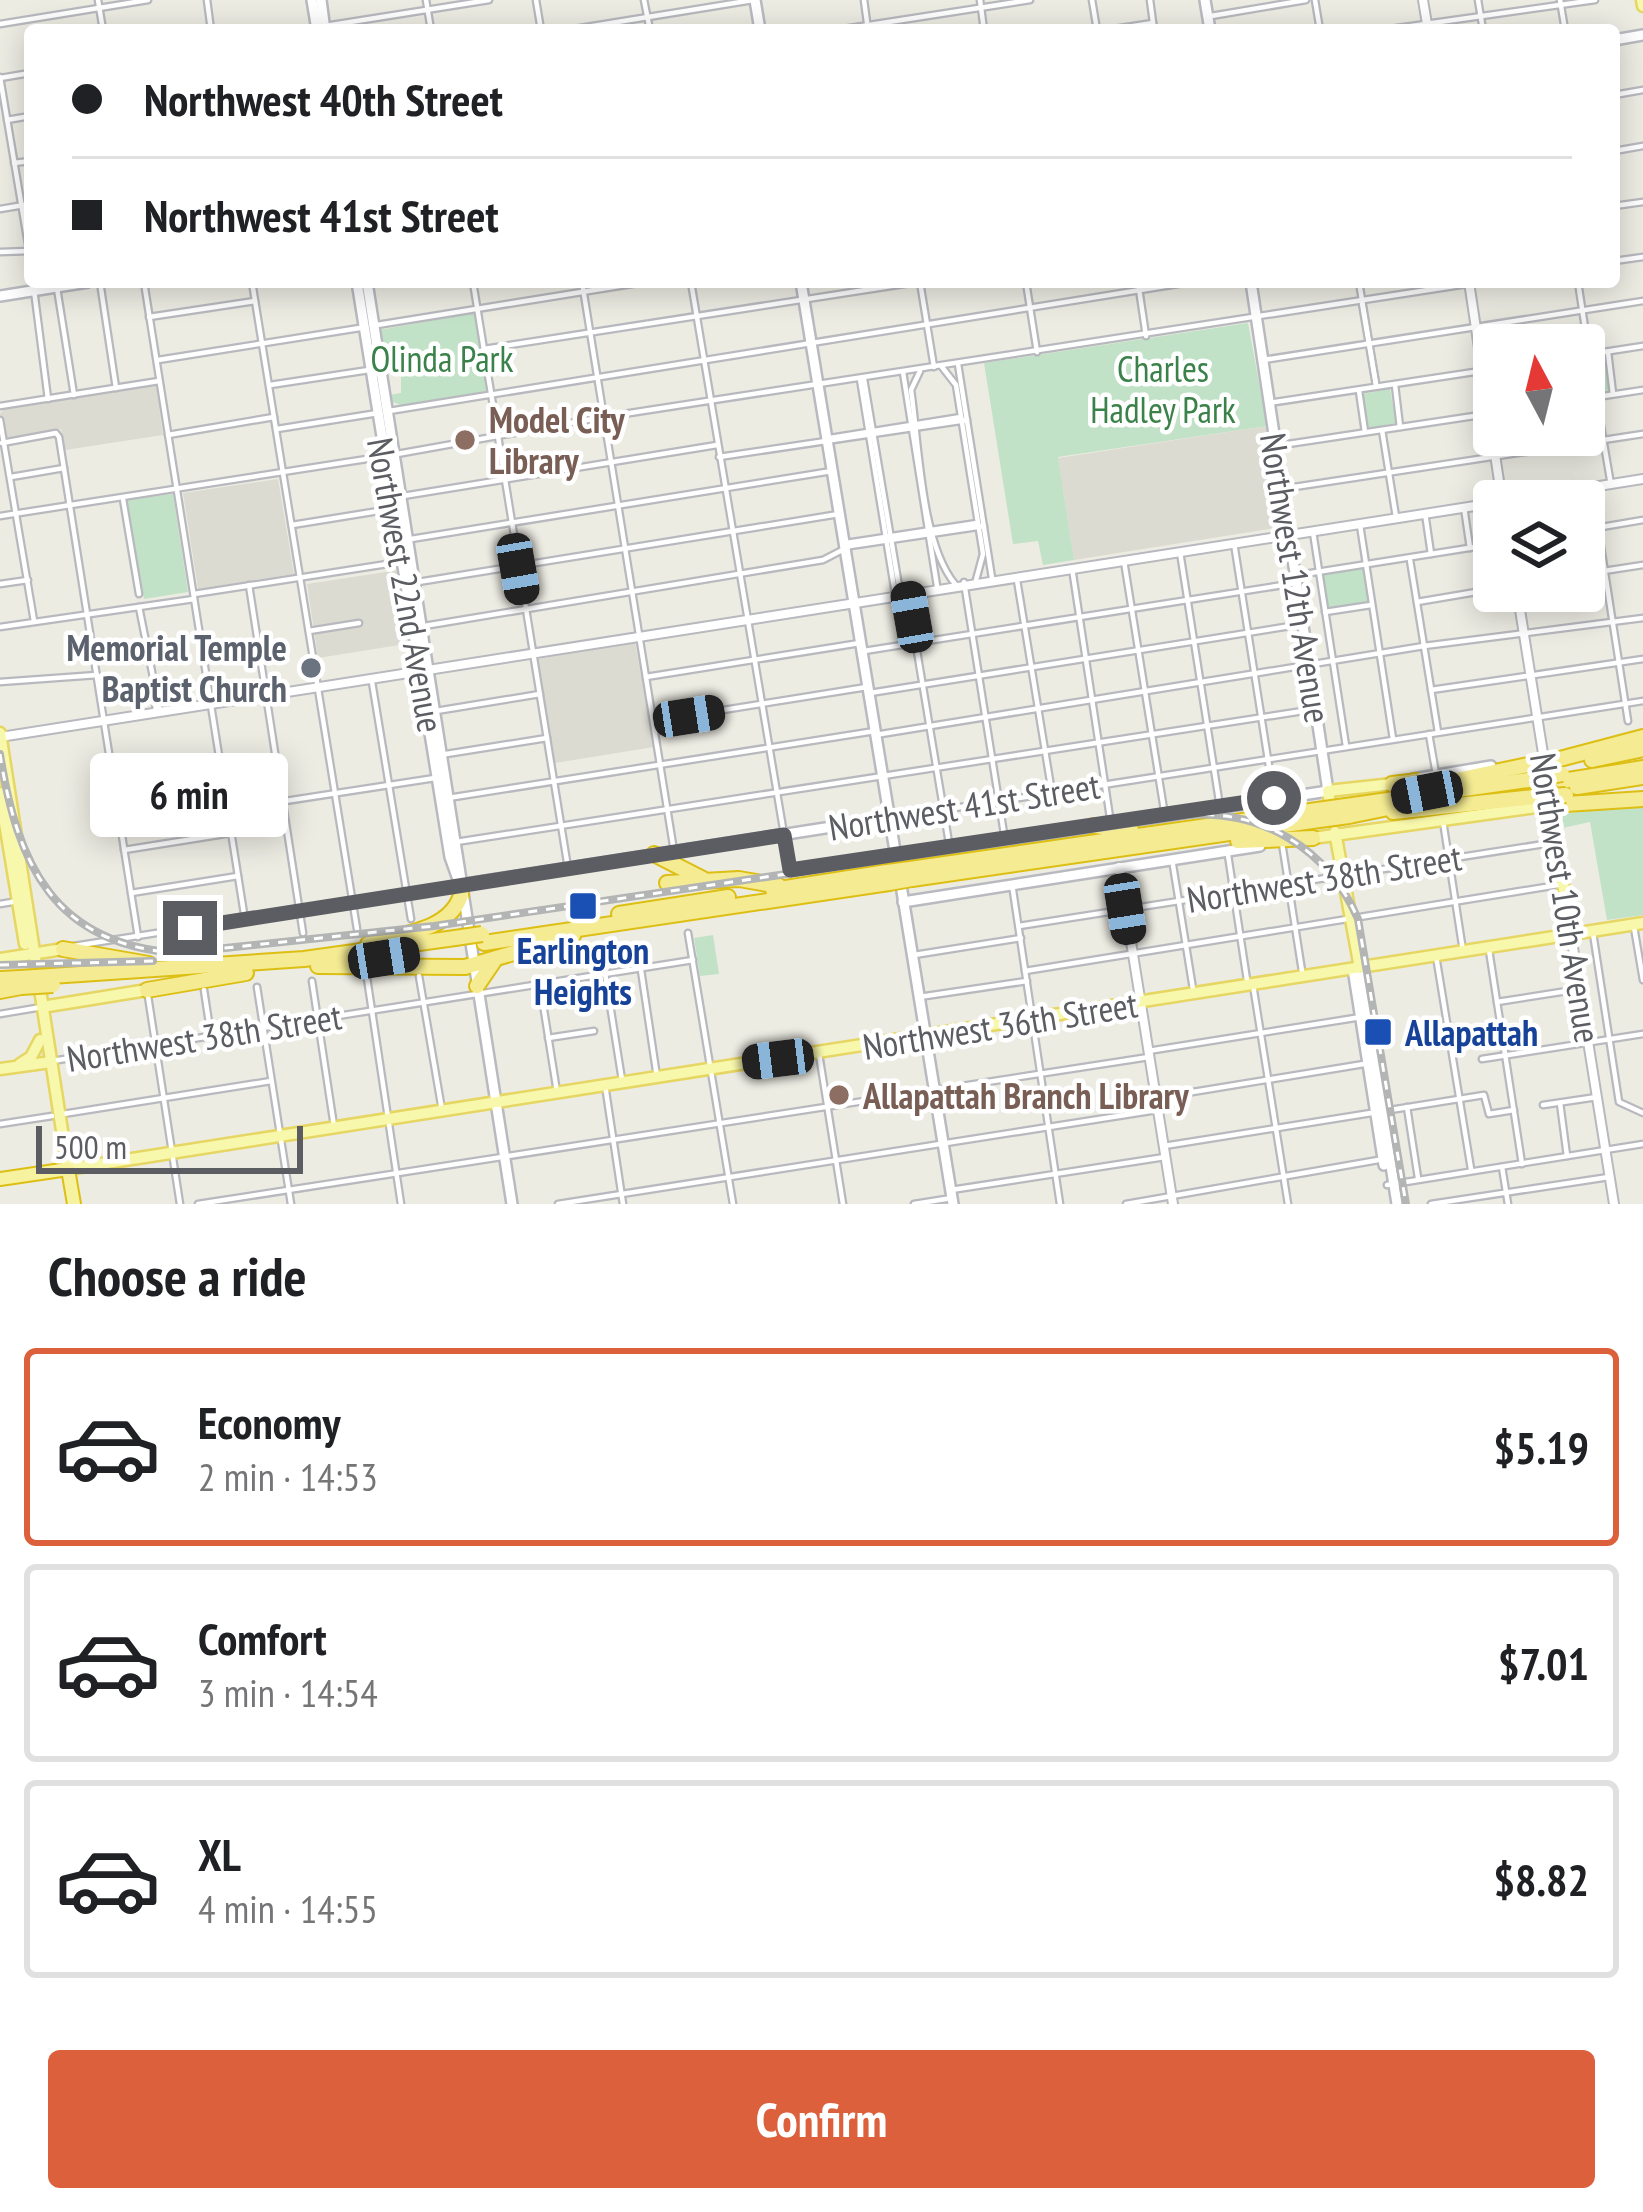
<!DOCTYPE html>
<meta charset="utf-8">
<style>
body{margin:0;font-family:"PT Sans Narrow",sans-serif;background:#f6f6f6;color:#202124;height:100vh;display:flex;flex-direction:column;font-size:45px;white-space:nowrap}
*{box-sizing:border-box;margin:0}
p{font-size:39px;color:#757577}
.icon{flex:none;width:66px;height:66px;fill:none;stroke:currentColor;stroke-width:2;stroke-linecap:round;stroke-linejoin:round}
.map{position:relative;height:1204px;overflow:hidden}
.side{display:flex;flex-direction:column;background:#fff;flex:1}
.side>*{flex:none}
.guide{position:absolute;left:24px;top:24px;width:1596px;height:264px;border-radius:12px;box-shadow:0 6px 30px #0003;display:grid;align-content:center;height:264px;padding:0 48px;background:#fff}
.needle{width:78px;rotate:353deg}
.buttons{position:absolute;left:1473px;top:324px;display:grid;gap:24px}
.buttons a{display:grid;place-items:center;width:132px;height:132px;border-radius:12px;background:#fff;box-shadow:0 6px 30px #0003;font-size:60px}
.scale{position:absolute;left:36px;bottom:30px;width:267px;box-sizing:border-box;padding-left:12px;border:6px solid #5b5d62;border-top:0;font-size:33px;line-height:42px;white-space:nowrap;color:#5b5d62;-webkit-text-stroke:9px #fff;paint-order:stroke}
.end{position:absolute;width:54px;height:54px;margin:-27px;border:15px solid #5b5d62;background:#fff;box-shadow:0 0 0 6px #fff}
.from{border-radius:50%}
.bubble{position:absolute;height:84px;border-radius:12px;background:#fff;box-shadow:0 6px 30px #0003;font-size:39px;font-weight:800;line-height:84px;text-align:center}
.car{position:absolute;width:36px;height:72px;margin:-36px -18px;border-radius:15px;box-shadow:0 0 9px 3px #0007;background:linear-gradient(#222 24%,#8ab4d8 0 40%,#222 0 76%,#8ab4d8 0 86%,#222 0)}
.guide b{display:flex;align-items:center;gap:42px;height:114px;font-size:45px}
.guide b+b{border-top:3px solid #e0e0e0}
.guide i{width:30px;height:30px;background:#202124}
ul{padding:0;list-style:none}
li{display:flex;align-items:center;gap:36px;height:198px;margin:0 24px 18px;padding:0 24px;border:6px solid #e0e0e0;border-radius:12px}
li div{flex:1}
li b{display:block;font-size:45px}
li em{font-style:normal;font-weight:800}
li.on{border-color:#db603b}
li>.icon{width:108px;height:108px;stroke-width:1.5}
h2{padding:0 48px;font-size:54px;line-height:144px}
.button{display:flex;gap:24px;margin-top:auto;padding:24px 48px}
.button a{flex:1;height:138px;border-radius:12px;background:#db603b;color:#fff;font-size:48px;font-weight:800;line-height:138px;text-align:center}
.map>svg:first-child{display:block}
.education{fill:#dcdbd1}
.green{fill:#c1e2c6}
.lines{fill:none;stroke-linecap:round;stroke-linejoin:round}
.minor-casing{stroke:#b8b9be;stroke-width:9}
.tertiary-casing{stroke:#b8b9be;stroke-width:12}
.secondary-casing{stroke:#b8bac0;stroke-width:14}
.primary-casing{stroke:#e6d663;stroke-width:15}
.trunk-casing{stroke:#ddbe12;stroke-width:16}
.motorway-casing{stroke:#ddbe12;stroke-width:18}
.minor{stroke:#fff;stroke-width:4.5}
.tertiary{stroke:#fff;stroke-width:8}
.secondary{stroke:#fff;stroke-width:9}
.primary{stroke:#f8f8ac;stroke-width:10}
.trunk{stroke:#f6f29f;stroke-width:12}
.motorway{stroke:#f4eb92;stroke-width:14}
.rail-casing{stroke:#b3b4b4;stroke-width:8}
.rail{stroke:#fff;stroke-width:3;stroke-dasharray:9;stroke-linecap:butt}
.motorway-bridge-casing{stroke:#ddbe12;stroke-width:18;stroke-linecap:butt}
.motorway-bridge{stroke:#f4eb92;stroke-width:14}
.route{stroke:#5b5d62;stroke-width:15}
.education-dot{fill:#8d6e63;stroke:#fff;stroke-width:4.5}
.worship-dot{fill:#6b7280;stroke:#fff;stroke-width:4.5}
.transit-dot{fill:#1a4fb4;stroke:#fff;stroke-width:4.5}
.labels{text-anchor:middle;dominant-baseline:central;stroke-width:9;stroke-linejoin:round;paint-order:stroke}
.park-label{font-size:36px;fill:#3b814a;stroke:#fff}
.education-label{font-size:36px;font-weight:bold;fill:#785e54;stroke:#fff;text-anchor:start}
.street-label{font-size:36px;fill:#5b5d62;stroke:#fff}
.worship-label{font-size:36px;font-weight:bold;fill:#5b616d;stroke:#fff;text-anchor:end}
.transit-label{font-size:36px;font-weight:bold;fill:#164399;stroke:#fff}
</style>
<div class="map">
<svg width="1643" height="1204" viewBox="0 0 1643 1204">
<rect width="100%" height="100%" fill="#edece3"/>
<!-- education -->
<g class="education">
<path d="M156 385 163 435 65 450 61 429 4 438 0 413 5 409Z"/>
<path d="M1267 426 1281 527 1074 560 1058 458Z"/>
<path d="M278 479 294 574 198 589 183 493Z"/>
<path d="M399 570 412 643 318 658 307 584Z"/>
<path d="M635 642 654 747 555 763 538 659Z"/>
</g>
<!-- green -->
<g class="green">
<path d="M474 313 488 391 401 405 390 401 389 395 401 393V363L383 359 379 330Z"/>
<path d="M1248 323 1267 426 1058 457 1074 560 1043 565 1038 541 1013 544 984 363Z"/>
<path d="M1605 355 1610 390 1584 394V358Z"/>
<path d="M1390 389 1396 423 1368 428 1362 394Z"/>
<path d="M173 494 188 592 144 599 127 500Z"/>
<path d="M1363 568 1368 602 1328 608 1323 574Z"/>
<path d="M1643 803V915L1607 920 1590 822 1558 829 1557 815Z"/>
<path d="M713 935 719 974 700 976 694 938Z"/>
</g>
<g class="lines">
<!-- minor casing -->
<g class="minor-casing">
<g id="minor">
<path d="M98 0 103 30"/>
<path d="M207 0 211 30"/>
<path d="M426 0 431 30"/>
<path d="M536 0 541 30"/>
<path d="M644 0 650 30"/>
<path d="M864 0 868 30"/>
<path d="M980 0 984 30"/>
<path d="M1092 0 1097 30"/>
<path d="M1150 0 1154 30"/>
<path d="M1315 0 1320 30"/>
<path d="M1478 0 1483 30"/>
<path d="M1560 0 1565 30"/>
<path d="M1211 16 1306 0"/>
<path d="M0 24 148 0"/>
<path d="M325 26 489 0"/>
<path d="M568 30 753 0"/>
<path d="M837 30 1030 0"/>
<path d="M1107 30 1153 23"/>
<path d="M1383 30 1595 0"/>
<path d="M0 77 30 256"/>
<path d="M0 78 30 73"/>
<path d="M1614 95 1643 90"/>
<path d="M7 120 30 116"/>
<path d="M1614 151 1643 146"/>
<path d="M14 163 30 161"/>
<path d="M1614 206 1643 202"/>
<path d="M0 209 30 204"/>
<path d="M0 252 30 251"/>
<path d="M1614 261 1643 257"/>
<path d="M33 282 48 399"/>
<path d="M100 282 116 388"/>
<path d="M144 282 245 920"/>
<path d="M252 282 357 929"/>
<path d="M473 282 568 868"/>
<path d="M582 282 674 851"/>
<path d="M691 282 790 870 896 857"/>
<path d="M920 282 934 367"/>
<path d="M1026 282 1037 352"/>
<path d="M1138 282 1146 336"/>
<path d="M1359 282 1376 384"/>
<path d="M1578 282 1589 354"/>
<path d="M57 288 74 395"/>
<path d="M1362 303 1376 385"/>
<path d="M149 317 255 301"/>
<path d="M377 325 644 282"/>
<path d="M484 349 917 282"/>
<path d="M1608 352 1613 394"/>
<path d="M1584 355 1643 346"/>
<path d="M158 360 366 327"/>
<path d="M1263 360 1643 301"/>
<path d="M958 364 992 578"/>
<path d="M942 367 956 385 983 554 976 580"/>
<path d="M920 371 911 390C919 444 921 543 955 584"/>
<path d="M903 372 937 586"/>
<path d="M860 379 895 593"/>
<path d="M864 379 900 592"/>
<path d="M270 385 369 370"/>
<path d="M1395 385 1400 427"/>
<path d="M1359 391 1365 432"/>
<path d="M1596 397 1611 485"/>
<path d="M1584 399 1643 390"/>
<path d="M1269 403 1494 369"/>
<path d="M0 406 159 381"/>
<path d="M389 411 1190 282"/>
<path d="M0 420 34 621"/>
<path d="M277 429 378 413"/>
<path d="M1382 430 1396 517"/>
<path d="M168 435 274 417"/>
<path d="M830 438 961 417"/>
<path d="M2 443 56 433 59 437 138 937"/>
<path d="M1275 446 1494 413"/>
<path d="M397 454 604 417 1480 282"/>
<path d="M719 457 967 420"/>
<path d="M11 477 64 468"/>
<path d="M1281 489 1643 434"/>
<path d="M1592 489 1628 721"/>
<path d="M403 496 717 445"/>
<path d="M123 499 139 594"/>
<path d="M1464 507 1470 548"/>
<path d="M1425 513 1431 554"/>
<path d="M0 516 386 456"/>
<path d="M292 525 391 509"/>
<path d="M1360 525 1393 739"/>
<path d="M1584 530 1643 520"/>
<path d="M1313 532 1346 746"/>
<path d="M411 539 832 471"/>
<path d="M846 543 977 523"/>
<path d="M1234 543 1274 798"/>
<path d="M1180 552 1220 807"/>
<path d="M1410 560 1438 732"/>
<path d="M1124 561 1165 816"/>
<path d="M1072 568 1111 824"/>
<path d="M1584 574 1643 565"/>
<path d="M1298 575 1494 544"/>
<path d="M1017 580 1052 793"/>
<path d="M418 582 839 514"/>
<path d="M964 582 1005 840"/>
<path d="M0 584 28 580"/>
<path d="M249 585 303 933"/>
<path d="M907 591 950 849"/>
<path d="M194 594 400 562"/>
<path d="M1417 602 1494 589"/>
<path d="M139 607 160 712"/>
<path d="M1325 612 1371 605"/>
<path d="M424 626 823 560 850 546 984 526"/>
<path d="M0 627 194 599"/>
<path d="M309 631 359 623"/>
<path d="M864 651 1296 583"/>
<path d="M646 677 860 643"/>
<path d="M0 682 97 675"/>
<path d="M372 682 411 919"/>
<path d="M154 688 156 712"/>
<path d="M1431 690 1643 659"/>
<path d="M870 693 1303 624"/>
<path d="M436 711 540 694"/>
<path d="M654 721 867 687"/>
<path d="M1429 734 1436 774"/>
<path d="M875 735 1424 646 1643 618"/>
<path d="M440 755 547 738"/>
<path d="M448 798 875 731"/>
<path d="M116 802 223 785"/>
<path d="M227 810 435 778"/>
<path d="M890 818 1643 701"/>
<path d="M1443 821 1463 951"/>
<path d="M456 842 1316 709"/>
<path d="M1282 843 1302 971"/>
<path d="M124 850 231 833"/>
<path d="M1228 855 1247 980"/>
<path d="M1172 859 1193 989"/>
<path d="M1012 884 1060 1204"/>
<path d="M131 893 238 876"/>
<path d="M0 904 18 901"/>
<path d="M1019 926 1557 842"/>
<path d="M1634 927 1643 980"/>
<path d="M688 933 733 1204"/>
<path d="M1593 933 1619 1102 1643 1113"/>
<path d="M74 946 460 885"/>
<path d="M1489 950 1522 1164"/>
<path d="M914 955 1021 938"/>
<path d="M1436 956 1471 1169"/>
<path d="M641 970 657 1077"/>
<path d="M1025 971 1564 884"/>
<path d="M605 973 622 1080"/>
<path d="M419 976 442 1110"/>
<path d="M367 978 401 1204"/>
<path d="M312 981 334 1126"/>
<path d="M540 985 557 1092"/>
<path d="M1253 985 1288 1204"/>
<path d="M257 987 291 1204"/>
<path d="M204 990 211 1036"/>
<path d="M148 996 180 1204"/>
<path d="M919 997 1027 981"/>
<path d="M1497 1002 1580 989"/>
<path d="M0 1014 42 1007"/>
<path d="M548 1038 594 1031"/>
<path d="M1148 1051 1361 1017"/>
<path d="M819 1054 843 1204"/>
<path d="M1482 1059 1643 1034"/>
<path d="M52 1061 693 960"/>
<path d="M605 1085 623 1204"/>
<path d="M1156 1098 1370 1063"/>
<path d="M1560 1103 1567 1156"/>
<path d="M1543 1105 1597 1097"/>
<path d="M1407 1107 1418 1178"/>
<path d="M63 1114 271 1081"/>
<path d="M0 1124 52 1116"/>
<path d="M1164 1146 1484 1095 1489 1114 1514 1110"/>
<path d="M1502 1167 1508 1204"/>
<path d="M1387 1185 1643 1144"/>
<path d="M951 1190 1165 1157"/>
<path d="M198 1204 1149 1057"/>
<path d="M558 1204 1157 1110"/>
<path d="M914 1204 952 1198"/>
<path d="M1126 1204 1384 1159"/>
<path d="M1431 1204 1609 1177"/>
</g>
</g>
<!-- tertiary casing -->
<g class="tertiary-casing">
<g id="tertiary">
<path d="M1423 0 1428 30"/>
<path d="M1469 282 1502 501"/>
<path d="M1505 501 1643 479"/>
<path d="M1517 591 1550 797"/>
<path d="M0 737 1494 503"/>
<path d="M1119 867 1173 1204"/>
<path d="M1571 935 1614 1204"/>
</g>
</g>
<!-- secondary casing -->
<g class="secondary-casing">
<g id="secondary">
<path d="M312 0 317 30"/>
<path d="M321 0 325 30"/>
<path d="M755 0 760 30"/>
<path d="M1205 0 1210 30"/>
<path d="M1614 40 1643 35"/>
<path d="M357 282 450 857 460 885"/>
<path d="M367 282 512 1204"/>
<path d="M801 282 896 857"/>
<path d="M0 296 88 282"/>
<path d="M1413 779 1491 766"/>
<path d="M896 857 1328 791 1251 282"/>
<path d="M900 879 953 1204"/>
<path d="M460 885 889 818"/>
<path d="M903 902 1260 846"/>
<path d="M1360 968 1397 1204"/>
<path d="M1353 969 1384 1165"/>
</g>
</g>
<!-- primary casing -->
<g class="primary-casing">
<g id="primary">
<path d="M1642 0 1643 6"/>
<path d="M0 733 68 1169 1643 923"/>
<path d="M0 793 25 944"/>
<path d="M1332 814 1328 791 1392 784"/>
<path d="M1335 832 1360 968"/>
<path d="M1313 838 1551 805 1571 935"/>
<path d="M0 959 63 949"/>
<path d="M42 1007 147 990"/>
<path d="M20 1064 31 1057 40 1040"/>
<path d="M0 1069 51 1062"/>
</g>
</g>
<!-- trunk casing -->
<g class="trunk-casing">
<path id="trunk" d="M0 1179 68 1169 74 1204"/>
</g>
<!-- motorway casing -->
<g class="motorway-casing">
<g id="motorway">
<path d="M1556 760 1643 737"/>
<path d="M1592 760 1643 749"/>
<path d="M1562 781 1643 768"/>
<path d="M1392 784 1417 781"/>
<path d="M1577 787 1643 777"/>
<path d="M1409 790 1533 764"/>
<path d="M1551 805 1643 799"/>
<path d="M1346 806 1535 779"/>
<path d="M1393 812 1534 797"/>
<path d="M1349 816 1403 805"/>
<path d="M1094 826 1131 830"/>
<path d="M1238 841 1313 838"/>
<path d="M654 854 703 879"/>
<path d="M910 869 1317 810"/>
<path d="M912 879 1319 820"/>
<path d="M667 883 739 879 779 886"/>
<path d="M773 890 887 872"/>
<path d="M619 914 728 897"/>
<path d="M484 943 889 883"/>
<path d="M368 944C401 934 450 931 461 895"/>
<path d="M63 949 149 964"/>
<path d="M318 966 465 967 573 936"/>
<path d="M51 976 304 959 455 938"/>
<path d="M0 979 20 978"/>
<path d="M477 986 494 961"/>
<path d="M147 990 246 973"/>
<path d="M0 991 21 987"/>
</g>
</g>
<!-- minor -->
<use href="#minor" class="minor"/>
<!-- tertiary -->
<use href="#tertiary" class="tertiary"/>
<!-- secondary -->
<use href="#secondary" class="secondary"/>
<!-- primary -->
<use href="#primary" class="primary"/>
<!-- trunk -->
<use href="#trunk" class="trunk"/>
<!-- motorway -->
<use href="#motorway" class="motorway"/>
<!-- rail casing -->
<g class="rail-casing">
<g id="rail">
<path d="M0 754C17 864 54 945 178 953L434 926 1186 815C1262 809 1328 849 1358 919L1406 1204"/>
<path d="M0 965 153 961"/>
</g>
</g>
<!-- rail -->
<use href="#rail" class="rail"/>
<!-- motorway-bridge casing -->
<g class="motorway-bridge-casing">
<g id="motorway-bridge">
<path d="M1533 764 1556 760"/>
<path d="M1535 779 1562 774"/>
<path d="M1534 797 1566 795"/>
<path d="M1317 810 1346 806"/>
<path d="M1319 820 1349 816"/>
<path d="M887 872 910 869"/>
<path d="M889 883 912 879"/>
<path d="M455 938 482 934"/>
<path d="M20 978 51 976"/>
<path d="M21 987 53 985"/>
</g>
</g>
<!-- motorway-bridge -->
<use href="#motorway-bridge" class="motorway-bridge"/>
</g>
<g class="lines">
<!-- route -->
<path class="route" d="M190 928 784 835 790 870 1274 798"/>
</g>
<!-- markers -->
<g class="education-dot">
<circle cx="465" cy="440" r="12"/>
<circle cx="839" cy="1095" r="12"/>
</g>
<circle class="worship-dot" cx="311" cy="668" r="12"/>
<g class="transit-dot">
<rect x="568" y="891" width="30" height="30" rx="6"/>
<rect x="1363" y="1017" width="30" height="30" rx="6"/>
</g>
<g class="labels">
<!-- park labels -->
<g class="park-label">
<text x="442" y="358">Olinda Park</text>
<text x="1163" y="368">Charles<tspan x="1163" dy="41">Hadley Park</tspan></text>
</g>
<!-- education labels -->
<g class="education-label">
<text x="489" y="419">Model City<tspan x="489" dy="41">Library</tspan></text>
<text x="863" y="1095">Allapattah Branch Library</text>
</g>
<!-- street labels -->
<g class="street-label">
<text transform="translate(1296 578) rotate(81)">Northwest 12th Avenue</text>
<text transform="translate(406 585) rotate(80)">Northwest 22nd Avenue</text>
<text transform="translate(964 806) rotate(-9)">Northwest 41st Street</text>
<text transform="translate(1324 878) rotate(-9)">Northwest 38th Street</text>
<text transform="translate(1566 898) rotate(81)">Northwest 10th Avenue</text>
<text transform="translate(1000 1025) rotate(-9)">Northwest 36th Street</text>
<text transform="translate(204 1037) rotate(-9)">Northwest 38th Street</text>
</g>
<!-- worship labels -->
<g class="worship-label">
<text x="287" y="647">Memorial Temple<tspan x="287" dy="41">Baptist Church</tspan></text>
</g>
<!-- transit labels -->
<g class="transit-label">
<text x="583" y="950">Earlington<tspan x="583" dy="41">Heights</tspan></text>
<text x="1405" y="1032" text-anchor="start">Allapattah</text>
</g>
</g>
</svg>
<div class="buttons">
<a><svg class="needle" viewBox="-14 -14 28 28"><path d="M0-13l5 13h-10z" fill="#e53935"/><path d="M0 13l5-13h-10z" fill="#757577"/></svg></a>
<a><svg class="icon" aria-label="layers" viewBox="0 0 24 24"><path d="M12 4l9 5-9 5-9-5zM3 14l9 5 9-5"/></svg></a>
</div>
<div class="scale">500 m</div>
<i class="end from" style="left:1274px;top:798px"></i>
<i class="end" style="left:190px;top:928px"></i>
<div class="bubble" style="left:90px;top:753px;width:198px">6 min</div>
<i class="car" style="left:518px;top:569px;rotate:170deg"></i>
<i class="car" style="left:912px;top:617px;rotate:350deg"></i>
<i class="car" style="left:689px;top:716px;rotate:81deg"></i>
<i class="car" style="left:1427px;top:792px;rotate:259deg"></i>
<i class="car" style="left:1125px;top:909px;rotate:171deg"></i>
<i class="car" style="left:384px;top:958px;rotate:81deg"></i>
<i class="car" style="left:778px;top:1059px;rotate:263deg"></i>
<div class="guide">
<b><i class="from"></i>Northwest 40th Street</b>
<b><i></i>Northwest 41st Street</b>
</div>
</div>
<section class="side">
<h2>Choose a ride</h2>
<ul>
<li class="on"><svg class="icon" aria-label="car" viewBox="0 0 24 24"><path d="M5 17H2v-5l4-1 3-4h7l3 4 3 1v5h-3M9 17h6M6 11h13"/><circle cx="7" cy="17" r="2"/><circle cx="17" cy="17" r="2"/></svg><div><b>Economy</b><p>2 min · 14:53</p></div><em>$5.19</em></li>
<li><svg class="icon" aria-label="car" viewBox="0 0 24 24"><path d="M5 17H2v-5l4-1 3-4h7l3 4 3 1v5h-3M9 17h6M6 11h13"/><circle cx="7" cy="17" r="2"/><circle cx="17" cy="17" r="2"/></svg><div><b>Comfort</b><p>3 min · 14:54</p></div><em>$7.01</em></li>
<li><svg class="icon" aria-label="car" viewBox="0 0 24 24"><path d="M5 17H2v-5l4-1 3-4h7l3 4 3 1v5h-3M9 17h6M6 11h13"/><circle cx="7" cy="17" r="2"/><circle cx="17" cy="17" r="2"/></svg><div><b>XL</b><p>4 min · 14:55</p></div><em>$8.82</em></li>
</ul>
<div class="button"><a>Confirm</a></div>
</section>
